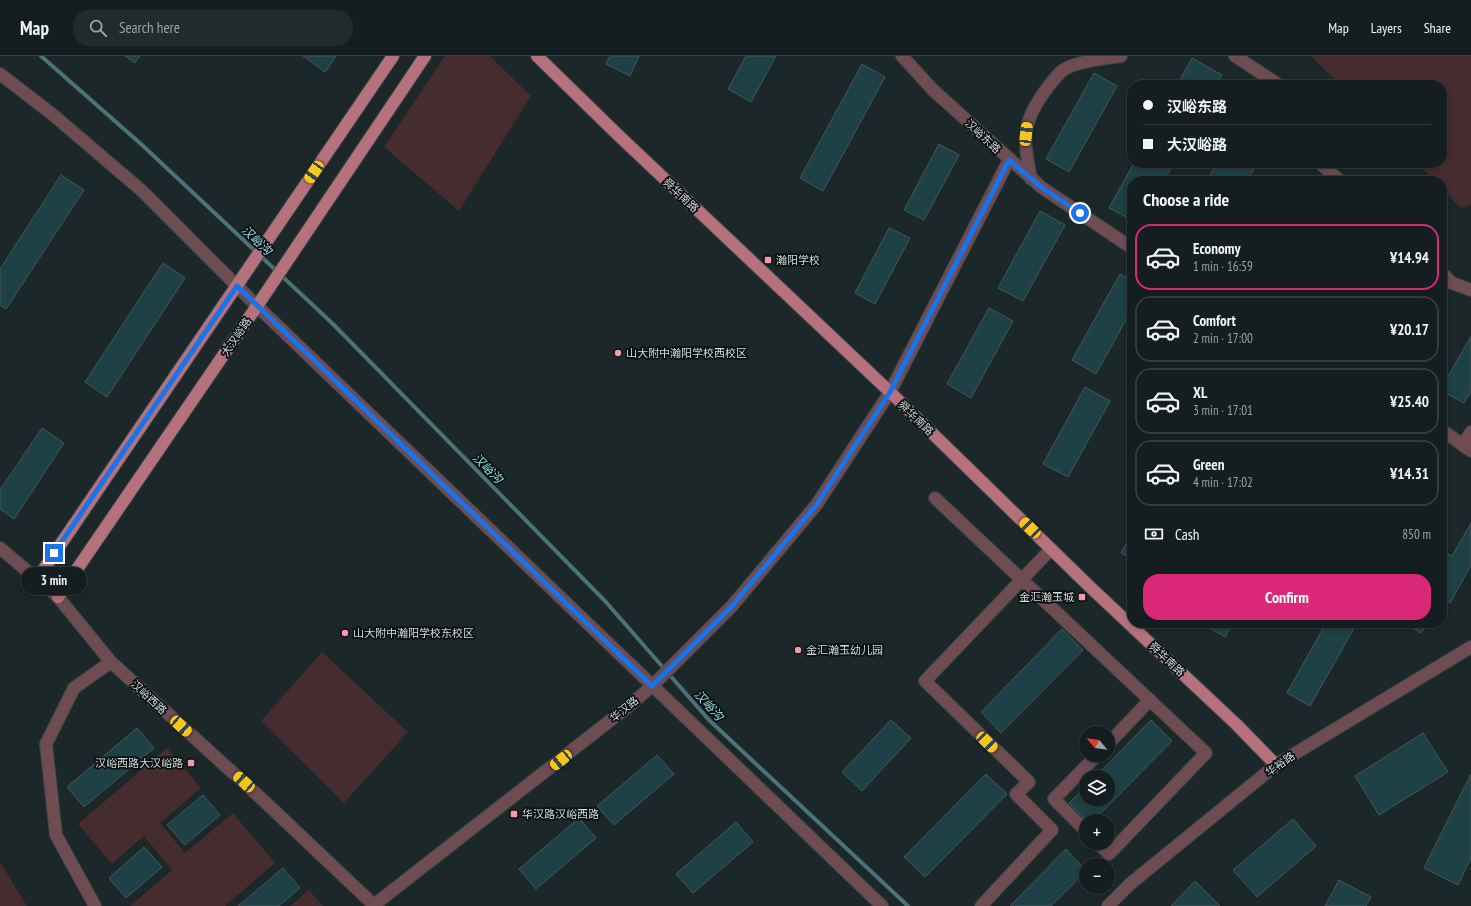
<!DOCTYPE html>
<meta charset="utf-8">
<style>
body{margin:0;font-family:"PT Sans Narrow","Noto Sans SC",sans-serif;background:#212a2c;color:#f1f3f6;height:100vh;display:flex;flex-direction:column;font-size:15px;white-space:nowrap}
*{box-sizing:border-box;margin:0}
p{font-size:13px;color:#9da2a4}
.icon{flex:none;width:22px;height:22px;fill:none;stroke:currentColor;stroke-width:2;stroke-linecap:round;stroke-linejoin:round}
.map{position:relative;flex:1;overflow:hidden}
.panel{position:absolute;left:1127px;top:120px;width:320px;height:452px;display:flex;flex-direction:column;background:#141d1f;border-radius:16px;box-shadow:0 2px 6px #0003,0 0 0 1px #333b3d}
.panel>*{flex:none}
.top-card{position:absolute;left:1127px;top:24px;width:320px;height:88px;border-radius:16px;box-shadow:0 2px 6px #0003,0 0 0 1px #333b3d;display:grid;align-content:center;height:88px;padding:0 16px;background:#141d1f}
.needle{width:26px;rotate:299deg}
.tools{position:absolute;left:1079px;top:670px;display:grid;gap:8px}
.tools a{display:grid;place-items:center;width:36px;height:36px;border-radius:50%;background:#141d1f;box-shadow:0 2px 6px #0003,0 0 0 1px #333b3d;font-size:20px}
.end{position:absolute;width:18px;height:18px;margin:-9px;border:5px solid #1a73e8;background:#fff;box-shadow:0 0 0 2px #fff}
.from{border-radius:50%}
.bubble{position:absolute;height:28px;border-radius:14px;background:#141d1f;box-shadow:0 2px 6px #0003,0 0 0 1px #333b3d;font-size:13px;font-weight:700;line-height:28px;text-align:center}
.car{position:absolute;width:12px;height:24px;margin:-12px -6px;border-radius:5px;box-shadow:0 0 3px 1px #0007;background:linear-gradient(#f5c518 24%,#345 0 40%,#f5c518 0 76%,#345 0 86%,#f5c518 0)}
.top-card b{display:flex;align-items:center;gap:14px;height:38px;font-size:15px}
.top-card b+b{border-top:1px solid #333b3d}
.top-card i{width:10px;height:10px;background:#f1f3f6}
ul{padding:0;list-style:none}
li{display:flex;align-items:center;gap:12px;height:66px;margin:0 8px 6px;padding:0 8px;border:2px solid #333b3d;border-radius:16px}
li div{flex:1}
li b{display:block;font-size:15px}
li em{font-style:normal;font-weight:700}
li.on{border-color:#db2777}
li>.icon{width:36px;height:36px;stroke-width:1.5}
h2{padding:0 16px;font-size:18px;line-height:48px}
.pay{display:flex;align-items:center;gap:10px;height:44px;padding:0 16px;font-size:15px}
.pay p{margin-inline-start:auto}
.primary-button{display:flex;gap:8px;margin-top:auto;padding:8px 16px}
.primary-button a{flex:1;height:46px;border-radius:16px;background:#db2777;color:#fff;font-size:16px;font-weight:700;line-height:46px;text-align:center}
header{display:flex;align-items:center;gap:24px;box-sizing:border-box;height:56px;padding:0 20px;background:#141d1f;border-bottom:1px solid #333b3d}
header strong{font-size:19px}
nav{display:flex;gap:22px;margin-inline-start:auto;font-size:14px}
.search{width:280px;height:36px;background:#212a2c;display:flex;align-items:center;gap:10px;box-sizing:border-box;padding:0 14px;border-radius:16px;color:#9da2a4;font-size:15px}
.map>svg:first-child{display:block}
.green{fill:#462b2f}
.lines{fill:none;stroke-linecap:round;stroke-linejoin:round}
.stream{stroke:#4c7176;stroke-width:4}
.building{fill:#1d4146;stroke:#485658}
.minor-casing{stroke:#384446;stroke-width:14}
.major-casing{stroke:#384446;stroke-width:14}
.minor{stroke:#6e4c51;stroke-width:12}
.major{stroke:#b6727c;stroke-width:12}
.route{stroke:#1a73e8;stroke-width:5}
.poi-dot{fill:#f39aa8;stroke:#0a0f10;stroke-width:1.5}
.labels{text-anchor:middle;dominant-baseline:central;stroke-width:3.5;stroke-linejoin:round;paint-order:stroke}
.street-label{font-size:11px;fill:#d3dbdc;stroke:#0a0f10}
.poi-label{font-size:11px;fill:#d3dbdc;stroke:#0a0f10;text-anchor:start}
.water-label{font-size:12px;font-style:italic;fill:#99e0ea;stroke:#0a0f10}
</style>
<header>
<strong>Map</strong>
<div class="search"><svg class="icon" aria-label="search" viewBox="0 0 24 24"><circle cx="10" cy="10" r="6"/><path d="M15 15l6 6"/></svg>Search here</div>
<nav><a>Map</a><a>Layers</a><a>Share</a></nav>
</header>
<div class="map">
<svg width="1471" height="850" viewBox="0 0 1471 850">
<rect width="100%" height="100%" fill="#1b2729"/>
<!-- green -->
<g class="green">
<path d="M445 0H490L531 40 459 155 384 91Z"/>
<path d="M1311 0H1471V149L1461 152 1442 133V125H1434L1417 107H1442V29H1340Z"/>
<path d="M322 596 408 676 344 747 261 665Z"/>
<path d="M167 692 201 732 160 767 185 797 233 757 275 807 225 850H130L172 814 144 780 112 808 78 768Z"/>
<path d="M0 806 27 850H0Z"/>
<path d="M309 834 323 850H290Z"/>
</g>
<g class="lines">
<!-- stream -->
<path class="stream" d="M41 0 141 88 333 268 605 545 709 664 908 850"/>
</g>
<!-- building -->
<g class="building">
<path d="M125 0H140L135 7Z"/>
<path d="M303 0H336L325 16Z"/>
<path d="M610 0H639L630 20 606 8Z"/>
<path d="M746 0H776L751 46 728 33Z"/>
<path d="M1192 2 1222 19 1216 29H1177Z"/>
<path d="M862 8 885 21 823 135 800 122Z"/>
<path d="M1094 17 1117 30 1069 116 1046 103Z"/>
<path d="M939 88 959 99 924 164 904 154Z"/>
<path d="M1134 107H1174L1164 125H1132V164L1109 152Z"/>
<path d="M1217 107H1257L1247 125H1207Z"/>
<path d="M61 119 84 134 6 253 0 249V213Z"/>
<path d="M1040 155 1065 169 1023 245 998 232Z"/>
<path d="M889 172 910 182 875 248 855 237Z"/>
<path d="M163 207 185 222 107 341 85 326Z"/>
<path d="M1120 218 1132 225V253L1096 318 1072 304Z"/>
<path d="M989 252 1013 265 971 342 947 328Z"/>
<path d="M1471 280V335L1464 347 1442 335V331Z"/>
<path d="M1085 331 1110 345 1068 421 1043 408Z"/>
<path d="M42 372 64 387 14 463 0 453V434Z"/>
<path d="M1471 467V509L1450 547 1442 542V503L1446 497 1452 500Z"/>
<path d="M1132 477V503L1121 497Z"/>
<path d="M1202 567H1233L1225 581Z"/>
<path d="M1326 567H1357L1310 650 1287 637Z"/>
<path d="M1404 567H1427L1421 577Z"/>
<path d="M1062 573 1083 594 1001 677 981 656Z"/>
<path d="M891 664 911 682 862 735 842 716Z"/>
<path d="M1151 664 1172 685 1093 765H1087L1069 747 1086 730V743H1108V721H1095Z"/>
<path d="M137 672 154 692 84 751 67 731Z"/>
<path d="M1423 677 1448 716 1379 759 1355 720Z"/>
<path d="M657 699 674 718 614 769 597 750Z"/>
<path d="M986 718 1007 738 925 821 904 801Z"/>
<path d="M1471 718V802L1458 829 1424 812Z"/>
<path d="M203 739 220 759 185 789 167 769Z"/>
<path d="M579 762 596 782 536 833 519 813Z"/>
<path d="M1293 763 1316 790 1257 841 1233 814Z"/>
<path d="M736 766 753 786 693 837 676 818Z"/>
<path d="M144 791 162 811 126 842 109 822Z"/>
<path d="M1066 793 1086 815 1051 850H1010Z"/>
<path d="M283 812 300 832 279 850H238Z"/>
<path d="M1339 824 1371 841 1366 850H1325Z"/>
<path d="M1195 825 1220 850H1171Z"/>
</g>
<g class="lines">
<!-- minor casing -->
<g class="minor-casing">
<g id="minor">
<path d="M902 0 933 34 1041 131 1132 192"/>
<path d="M1235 0 1279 29"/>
<path d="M0 18 52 58 141 134 257 250 882 850"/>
<path d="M1320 107 1340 125"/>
<path d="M1031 123C1023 82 1021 66 1048 31 1052 26 1057 19 1062 15 1072 6 1107 2 1121 0"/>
<path d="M1442 217 1452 227 1471 234"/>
<path d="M1442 374 1471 395"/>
<path d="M1463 389 1471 376"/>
<path d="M935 442 1206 697 1109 798 1098 787"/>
<path d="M0 492 58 541 111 606 264 745 375 850"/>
<path d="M1108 688 1150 644"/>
<path d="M1086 775 1054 743 1097 699"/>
<path d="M374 849 630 649 652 630 732 550 817 448 890 336 1009 104"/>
<path d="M95 850 56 779 46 688 74 632 111 606"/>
<path d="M981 850 1052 774 1016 738 1029 726 925 625 1051 493"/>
<path d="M1108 850 1130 828 1276 709 1471 591"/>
</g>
</g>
<!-- major casing -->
<g class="major-casing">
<g id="major">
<path d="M537 0 617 78 890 336 1089 530 1237 669 1276 709"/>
<path d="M37 523 393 0"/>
<path d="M58 541 257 250 425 0"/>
</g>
</g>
<!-- minor -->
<use href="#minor" class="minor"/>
<!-- major -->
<use href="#major" class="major"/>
</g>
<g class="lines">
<!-- route -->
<path class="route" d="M54 497 237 230 652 630 732 550 817 448 890 336 1009 104 1041 131 1080 157"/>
</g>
<!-- markers -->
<g class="poi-dot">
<rect x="764" y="200" width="8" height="8" rx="2"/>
<circle cx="618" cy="297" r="4"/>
<rect x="1078" y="537" width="8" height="8" rx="2"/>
<circle cx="345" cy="577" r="4"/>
<circle cx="798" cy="594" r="4"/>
<rect x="187" y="703" width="8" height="8" rx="2"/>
<rect x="510" y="754" width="8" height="8" rx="2"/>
</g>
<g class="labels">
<!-- street labels -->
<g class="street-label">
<text transform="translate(983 80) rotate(43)">汉峪东路</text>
<text transform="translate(681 139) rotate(43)">舜华南路</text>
<text transform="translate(236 281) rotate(-56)">大汉峪路</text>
<text transform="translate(916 362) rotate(44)">舜华南路</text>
<text transform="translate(1167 603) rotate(43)">舜华南路</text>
<text transform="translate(149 641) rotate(43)">汉峪西路</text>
<text transform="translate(624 653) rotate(-39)">华汉路</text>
<text transform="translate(1280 708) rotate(-35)">华裕路</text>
</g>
<!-- poi labels -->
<g class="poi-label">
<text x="776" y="204">瀚阳学校</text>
<text x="626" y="297">山大附中瀚阳学校西校区</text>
<text x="1074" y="541" text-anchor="end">金汇瀚玉城</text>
<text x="353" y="577">山大附中瀚阳学校东校区</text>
<text x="806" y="594">金汇瀚玉幼儿园</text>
<text x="183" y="707" text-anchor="end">汉峪西路大汉峪路</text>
<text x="522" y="758">华汉路汉峪西路</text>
</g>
<!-- water labels -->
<g class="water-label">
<text transform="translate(257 184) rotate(43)">汉峪沟</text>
<text transform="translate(488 412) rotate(45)">汉峪沟</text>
<text transform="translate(709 649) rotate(48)">汉峪沟</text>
</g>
</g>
</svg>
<div class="tools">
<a><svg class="needle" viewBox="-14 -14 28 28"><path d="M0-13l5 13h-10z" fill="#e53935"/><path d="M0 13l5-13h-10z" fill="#9da2a4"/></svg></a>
<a><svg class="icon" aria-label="layers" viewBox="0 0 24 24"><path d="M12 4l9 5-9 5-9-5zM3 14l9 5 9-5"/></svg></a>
<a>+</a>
<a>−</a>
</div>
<i class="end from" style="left:1080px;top:157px"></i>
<i class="end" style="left:54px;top:497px"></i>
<div class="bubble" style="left:21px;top:511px;width:66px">3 min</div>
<i class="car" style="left:1026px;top:78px;rotate:6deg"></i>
<i class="car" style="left:314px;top:116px;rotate:214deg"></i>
<i class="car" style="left:1030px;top:472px;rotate:314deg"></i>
<i class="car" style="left:181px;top:670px;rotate:132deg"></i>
<i class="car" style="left:987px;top:686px;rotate:134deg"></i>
<i class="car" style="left:561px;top:704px;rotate:231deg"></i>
<i class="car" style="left:244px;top:726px;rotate:312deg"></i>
<div class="top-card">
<b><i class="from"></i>汉峪东路</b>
<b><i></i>大汉峪路</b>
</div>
<section class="panel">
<h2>Choose a ride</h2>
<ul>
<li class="on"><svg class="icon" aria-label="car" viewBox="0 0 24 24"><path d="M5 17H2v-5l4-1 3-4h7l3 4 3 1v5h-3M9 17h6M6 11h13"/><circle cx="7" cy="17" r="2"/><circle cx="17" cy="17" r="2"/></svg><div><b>Economy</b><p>1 min · 16:59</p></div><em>¥14.94</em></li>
<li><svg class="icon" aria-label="car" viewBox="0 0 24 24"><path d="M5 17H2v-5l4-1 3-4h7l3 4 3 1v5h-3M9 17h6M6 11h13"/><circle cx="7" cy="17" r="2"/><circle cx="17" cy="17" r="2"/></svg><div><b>Comfort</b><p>2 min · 17:00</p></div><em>¥20.17</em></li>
<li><svg class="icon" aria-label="car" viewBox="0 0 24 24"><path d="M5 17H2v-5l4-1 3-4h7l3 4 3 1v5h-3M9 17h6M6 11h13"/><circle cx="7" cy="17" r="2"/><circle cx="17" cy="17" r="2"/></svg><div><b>XL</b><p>3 min · 17:01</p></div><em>¥25.40</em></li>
<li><svg class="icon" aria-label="car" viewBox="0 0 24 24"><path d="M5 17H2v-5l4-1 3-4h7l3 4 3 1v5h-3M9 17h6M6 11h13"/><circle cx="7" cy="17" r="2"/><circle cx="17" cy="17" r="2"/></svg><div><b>Green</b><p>4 min · 17:02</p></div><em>¥14.31</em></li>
</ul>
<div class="pay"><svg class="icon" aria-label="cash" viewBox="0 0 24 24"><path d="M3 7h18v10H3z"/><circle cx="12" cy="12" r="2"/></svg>Cash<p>850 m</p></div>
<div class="primary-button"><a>Confirm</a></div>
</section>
</div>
